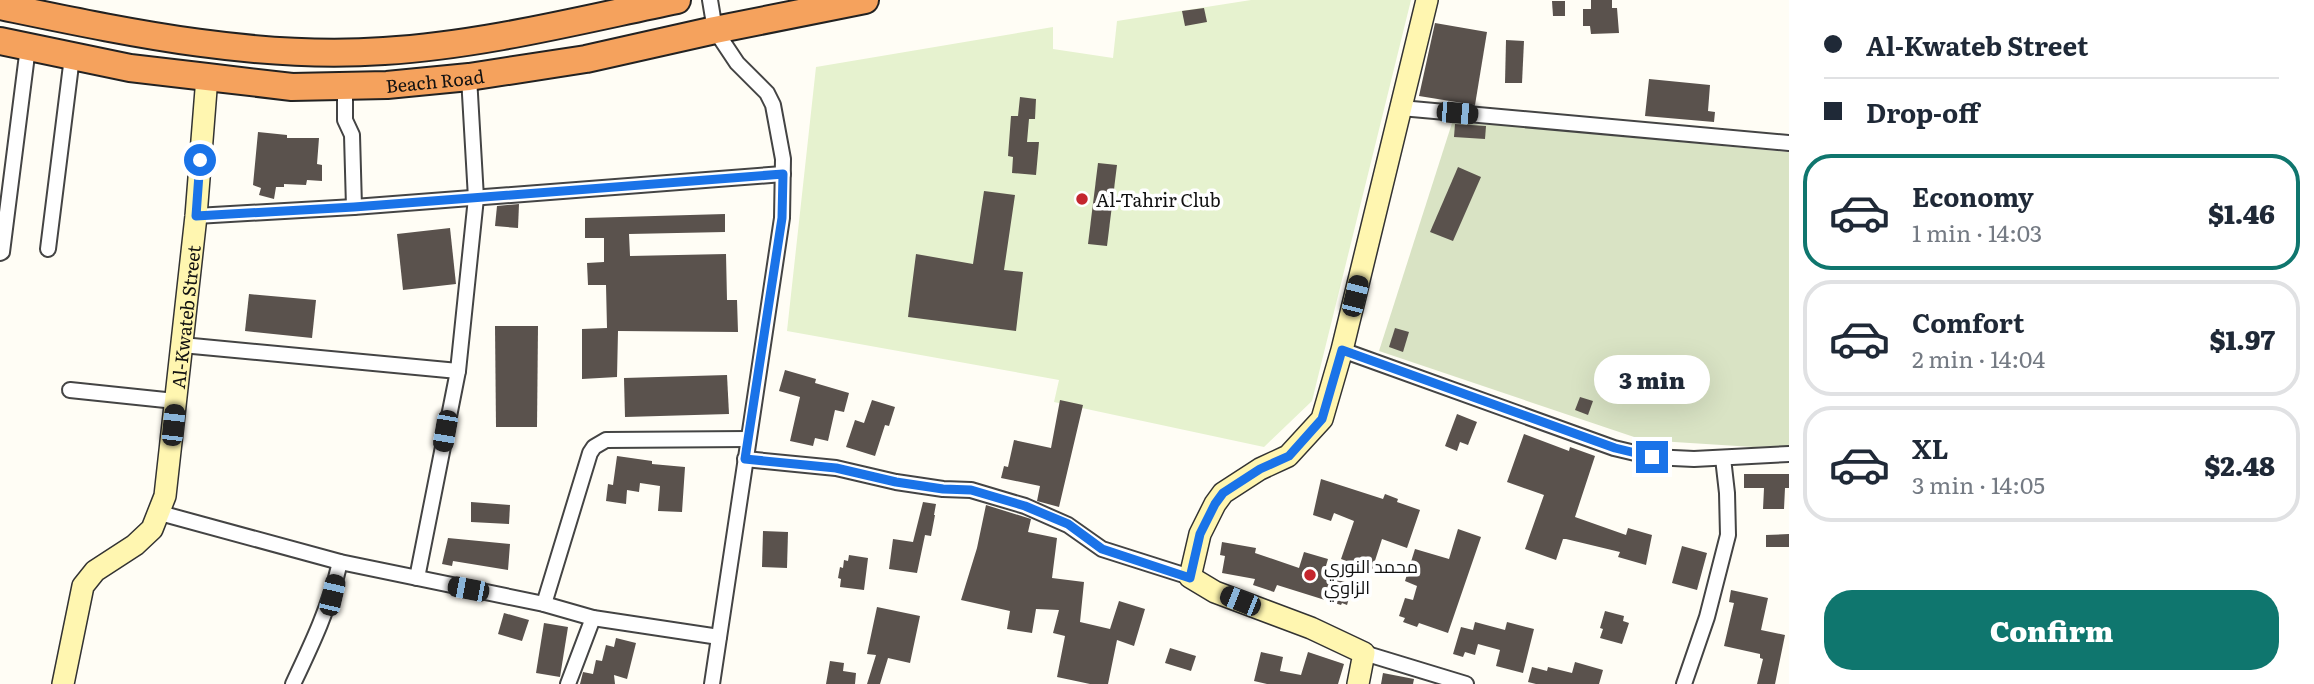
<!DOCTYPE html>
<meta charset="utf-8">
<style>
body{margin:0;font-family:Literata,Cairo,serif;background:#f6f6f7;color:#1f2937;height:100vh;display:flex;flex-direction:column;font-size:26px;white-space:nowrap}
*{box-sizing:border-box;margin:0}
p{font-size:23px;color:#747a83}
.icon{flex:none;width:38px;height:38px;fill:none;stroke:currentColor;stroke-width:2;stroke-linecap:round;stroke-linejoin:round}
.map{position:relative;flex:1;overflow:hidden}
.drawer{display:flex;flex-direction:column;background:#fff;width:525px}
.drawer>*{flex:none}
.hud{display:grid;align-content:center;height:154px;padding:0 35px;background:#fff}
.end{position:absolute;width:32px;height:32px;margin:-16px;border:9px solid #1a73e8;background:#fff;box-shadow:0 0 0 4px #fff}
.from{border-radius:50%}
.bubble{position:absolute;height:49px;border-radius:24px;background:#fff;box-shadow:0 7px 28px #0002;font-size:23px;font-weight:800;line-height:49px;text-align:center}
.car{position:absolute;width:21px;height:42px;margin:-21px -10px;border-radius:9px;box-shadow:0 0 5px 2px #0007;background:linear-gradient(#222 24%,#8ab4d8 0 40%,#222 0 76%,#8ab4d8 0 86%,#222 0)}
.hud b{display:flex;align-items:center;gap:24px;height:66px;font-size:26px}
.hud b+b{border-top:2px solid #e0e1e3}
.hud i{width:18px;height:18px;background:#1f2937}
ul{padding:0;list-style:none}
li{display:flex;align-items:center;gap:21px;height:116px;margin:0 14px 10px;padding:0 21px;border:4px solid #e0e1e3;border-radius:28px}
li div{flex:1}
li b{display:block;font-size:26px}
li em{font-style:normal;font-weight:800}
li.active{border-color:#0f766e}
li>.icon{width:63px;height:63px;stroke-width:1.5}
.button{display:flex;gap:14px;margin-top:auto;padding:14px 35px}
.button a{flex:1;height:80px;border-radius:28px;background:#0f766e;color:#fff;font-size:28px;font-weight:800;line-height:80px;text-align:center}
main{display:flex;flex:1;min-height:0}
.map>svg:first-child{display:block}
.cemetery{fill:#d9e3c4}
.pitch{fill:#e6f2cf}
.building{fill:#5a524d}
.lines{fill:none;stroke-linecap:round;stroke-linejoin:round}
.street-casing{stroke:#444;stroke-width:18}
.secondary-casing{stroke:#333;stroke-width:24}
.highway-casing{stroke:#222;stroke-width:30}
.street{stroke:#fff;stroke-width:14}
.secondary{stroke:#fff6b0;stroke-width:21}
.highway{stroke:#f5a25d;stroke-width:26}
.route{stroke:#1a73e8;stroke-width:9}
.poi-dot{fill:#c4262e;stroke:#fff;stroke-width:2.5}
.labels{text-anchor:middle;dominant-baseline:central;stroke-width:7;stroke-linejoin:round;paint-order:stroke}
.street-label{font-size:18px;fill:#111;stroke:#fff}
.poi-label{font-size:18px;fill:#111;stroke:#fff;text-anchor:start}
</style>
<main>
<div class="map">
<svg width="1789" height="684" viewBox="0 0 1789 684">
<rect width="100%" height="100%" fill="#fffdf5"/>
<!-- cemetery -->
<path class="cemetery" d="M1452 123 1498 125 1789 152V446L1753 447 1643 440 1379 351Z"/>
<!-- pitch -->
<path class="pitch" d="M1251 0H1411L1312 401 1264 447 1054 402 1059 380 787 331 816 67 1053 27V49L1113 58 1117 21Z"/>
<!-- building -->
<g class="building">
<path d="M1591 0H1612V8H1617L1619 33 1591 34 1590 26H1583V9H1591Z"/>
<path d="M1552 1H1565V16H1553Z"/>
<path d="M1204 8 1207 22 1185 26 1182 11Z"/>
<path d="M1435 23 1487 32 1475 105 1419 96Z"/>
<path d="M1506 40 1524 41 1522 83H1505Z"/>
<path d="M1649 79 1710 85 1708 111 1715 112 1714 122 1645 116Z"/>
<path d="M1020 97 1036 99 1035 119H1029L1027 142H1039L1036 175 1012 173 1013 157 1008 156 1011 116H1018Z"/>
<path d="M1455 124 1486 126 1485 139 1454 137Z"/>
<path d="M258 132 287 135V138H319L317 164 322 165V181L307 180 306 185 284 184V187H276L274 199 259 195 261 188 253 185Z"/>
<path d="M1098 163 1117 165 1107 246 1088 244Z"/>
<path d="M1458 167 1481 177 1453 241 1430 232Z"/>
<path d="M984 191 1015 195 1004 270 1023 272 1016 331 908 317 916 254 973 264Z"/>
<path d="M519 204 518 228 495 226 497 206Z"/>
<path d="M725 214V232L629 234 630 256 726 254 727 300H737L738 332 618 331 617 377 582 379V329L607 328 606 285H588L587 263 604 262V238H585V218Z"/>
<path d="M450 228 456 284 403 290 397 234Z"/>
<path d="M249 294 316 300 312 338 245 331Z"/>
<path d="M495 326H538L537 427H496Z"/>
<path d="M1395 328 1409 332 1403 352 1389 347Z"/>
<path d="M785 370 816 379 815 383 849 393 844 412 835 410 828 441 815 438 813 446 790 441 800 397 779 391Z"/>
<path d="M727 375 729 414 625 417 624 378Z"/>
<path d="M1580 397 1593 401 1588 415 1575 410Z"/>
<path d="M872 400 895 407 889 426 885 425 875 456 846 447 855 420 864 423Z"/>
<path d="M1060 400 1083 405 1059 507 1037 501 1040 486 1001 478 1004 466 1008 467 1014 440 1051 448Z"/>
<path d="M1457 414 1477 422 1468 445 1460 442 1457 451 1445 446Z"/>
<path d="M1524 434 1569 451 1570 447 1595 456 1575 517 1626 535 1628 528 1652 535 1646 565 1618 557 1620 552 1566 539H1563L1556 560 1525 549 1544 495 1507 482Z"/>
<path d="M617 456 652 461V464L685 467 682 512 658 511 660 486 640 483 639 492 627 490 626 504 606 501 608 484 613 485Z"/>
<path d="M1744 474H1789V488H1785L1784 509H1763L1764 488H1744Z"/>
<path d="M1321 479 1383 499 1385 494 1398 499 1397 502 1420 510 1407 548 1382 539 1372 570 1341 559 1354 521 1334 513 1331 521 1313 515Z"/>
<path d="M471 502 510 505 509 524 471 522Z"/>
<path d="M923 502 936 504 934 515H935L931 536 925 535 917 573 889 569 893 539 913 542Z"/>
<path d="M986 505 1031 519 1028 532 1057 538 1052 578 1084 582 1080 622 1110 629 1119 601 1145 609 1134 646 1117 640 1108 684H1090L1057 677 1065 636 1053 633 1059 610 1036 609 1032 633 1007 629 1010 611 961 600 977 548Z"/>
<path d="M1458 529 1481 537 1448 633 1419 623 1417 627 1403 622 1405 618 1399 616 1405 598 1413 600 1417 586 1405 581 1415 549 1449 559Z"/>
<path d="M763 531 788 532 787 568 762 567Z"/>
<path d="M1789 534V547H1766V535Z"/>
<path d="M448 538 510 544 508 570 453 561 452 566 442 564Z"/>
<path d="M1222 542 1256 548 1255 553 1299 568 1304 552 1328 559 1323 576 1345 582 1342 592 1350 595 1347 605 1342 603 1341 605 1277 585 1274 592 1253 585 1255 579 1222 573 1225 556 1220 555Z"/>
<path d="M1682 546 1707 553 1697 590 1672 583Z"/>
<path d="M849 555 868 558 864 590 840 587 841 579 838 578 840 567 843 568 844 560 848 561Z"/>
<path d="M1731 590 1768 598 1761 630 1785 635 1775 684H1757L1763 659 1760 658V654L1724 646 1734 603 1729 602Z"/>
<path d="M877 607 920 616 910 663 888 658 880 684H867L876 655 867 654Z"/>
<path d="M1605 611 1624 616 1623 621 1629 623 1622 644 1600 638 1603 629 1600 628Z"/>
<path d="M504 613 529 620 522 641 498 634Z"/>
<path d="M1475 622 1505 630 1507 622 1534 629 1523 673 1496 666 1500 650 1478 644 1475 655 1465 652 1463 657 1453 654 1461 627 1473 630Z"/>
<path d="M544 623 568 627 560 677 536 673Z"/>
<path d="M616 638 636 643 627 679 614 675 615 684H580L583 672 593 674 596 660 602 661 606 645 614 647Z"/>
<path d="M1170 648 1196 656 1191 671 1165 663Z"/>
<path d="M1261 652 1283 657 1280 671 1301 675 1308 652 1344 664 1338 684H1267L1254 681Z"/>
<path d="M830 661 844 663 843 671 856 673 855 684H826Z"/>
<path d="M1575 662 1603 670 1599 684H1536L1528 682 1532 667 1547 671 1548 667 1572 673Z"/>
<path d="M1383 673 1414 679 1413 684H1381Z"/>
</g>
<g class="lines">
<!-- street casing -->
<g class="street-casing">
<g id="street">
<path d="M710 0 715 30 737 63 767 93 773 105 783 159 782 218 712 684"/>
<path d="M345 86V120L352 135 354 207"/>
<path d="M1401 108 1789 143"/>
<path d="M196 216 354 207 783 174"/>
<path d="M48 249 72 57"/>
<path d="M0 253 2 252 28 47"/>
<path d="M182 345 458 371"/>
<path d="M1342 350 1614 448 1652 457 1694 459 1789 454"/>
<path d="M70 390 175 401"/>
<path d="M745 459 836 468 896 482 943 489 971 490 1025 506 1068 525 1102 549 1190 577"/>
<path d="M160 513 340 562 544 604 593 618 719 637"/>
<path d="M417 578 458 371 476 198 469 77"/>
<path d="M544 604 590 453 594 447 606 440 748 439"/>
<path d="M1364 653 1466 684"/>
<path d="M293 684C312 644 330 606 340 562"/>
<path d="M568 684 593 618"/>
<path d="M1684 684 1707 617 1728 535 1727 493 1723 458"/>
</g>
</g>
<!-- secondary casing -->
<g class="secondary-casing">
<g id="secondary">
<path id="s1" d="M63 684 83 586 95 571 135 545 152 529 165 496 196 216 207 77"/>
<path d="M1358 684 1364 653 1311 628 1215 592 1190 577 1200 534 1215 504 1223 493 1260 469 1288 456 1322 419 1342 350 1427 0"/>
</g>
</g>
<!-- highway casing -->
<g class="highway-casing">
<g id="highway">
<path d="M0 6C126 32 254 60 384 51 483 45 580 20 677 0"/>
<path id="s2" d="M0 41 130 68 207 77 292 87 387 85 469 77 586 59 715 30 865 0"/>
</g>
</g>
<!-- street -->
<use href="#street" class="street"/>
<!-- secondary -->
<use href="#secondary" class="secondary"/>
<!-- highway -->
<use href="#highway" class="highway"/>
</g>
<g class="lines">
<!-- route -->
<path class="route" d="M200 160 196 216 354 207 783 174 782 218 745 459 836 468 896 482 943 489 971 490 1025 506 1068 524 1102 549 1190 578 1200 534 1215 504 1223 493 1260 469 1289 456 1322 419 1342 350 1615 448 1652 457"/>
</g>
<!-- markers -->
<g class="poi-dot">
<circle cx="1082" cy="199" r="7"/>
<circle cx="1310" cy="575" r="7"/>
</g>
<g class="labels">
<!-- street labels -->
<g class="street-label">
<text stroke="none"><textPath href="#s2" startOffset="439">Beach Road</textPath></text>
<text stroke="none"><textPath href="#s1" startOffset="406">Al-Kwateb Street</textPath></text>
</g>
<!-- poi labels -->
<g class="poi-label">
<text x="1096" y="199">Al-Tahrir Club</text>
<text x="1324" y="565">محمد النوري<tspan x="1324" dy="21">الزاوي</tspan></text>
</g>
</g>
</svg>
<i class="end from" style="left:200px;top:160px"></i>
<i class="end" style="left:1652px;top:457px"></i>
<div class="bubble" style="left:1594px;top:355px;width:116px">3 min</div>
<i class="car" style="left:1457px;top:113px;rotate:95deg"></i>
<i class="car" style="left:1355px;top:296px;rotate:14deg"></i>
<i class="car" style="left:173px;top:425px;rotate:6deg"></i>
<i class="car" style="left:445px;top:431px;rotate:190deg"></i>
<i class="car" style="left:468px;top:589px;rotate:281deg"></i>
<i class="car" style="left:332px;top:595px;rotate:13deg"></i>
<i class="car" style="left:1240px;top:601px;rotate:292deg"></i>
</div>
<section class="drawer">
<div class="hud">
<b><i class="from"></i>Al-Kwateb Street</b>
<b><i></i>Drop-off</b>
</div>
<ul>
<li class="active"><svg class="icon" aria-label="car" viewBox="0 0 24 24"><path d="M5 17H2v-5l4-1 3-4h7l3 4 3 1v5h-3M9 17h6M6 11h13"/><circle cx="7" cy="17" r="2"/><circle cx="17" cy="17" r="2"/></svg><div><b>Economy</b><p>1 min · 14:03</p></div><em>$1.46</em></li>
<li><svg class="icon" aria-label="car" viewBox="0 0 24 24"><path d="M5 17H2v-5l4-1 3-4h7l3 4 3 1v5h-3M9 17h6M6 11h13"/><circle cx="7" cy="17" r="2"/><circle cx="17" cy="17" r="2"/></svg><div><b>Comfort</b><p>2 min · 14:04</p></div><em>$1.97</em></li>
<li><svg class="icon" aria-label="car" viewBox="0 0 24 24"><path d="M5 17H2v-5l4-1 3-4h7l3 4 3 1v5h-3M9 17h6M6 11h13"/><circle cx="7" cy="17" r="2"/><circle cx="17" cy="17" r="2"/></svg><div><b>XL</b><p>3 min · 14:05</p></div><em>$2.48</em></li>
</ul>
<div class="button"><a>Confirm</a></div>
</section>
</main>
